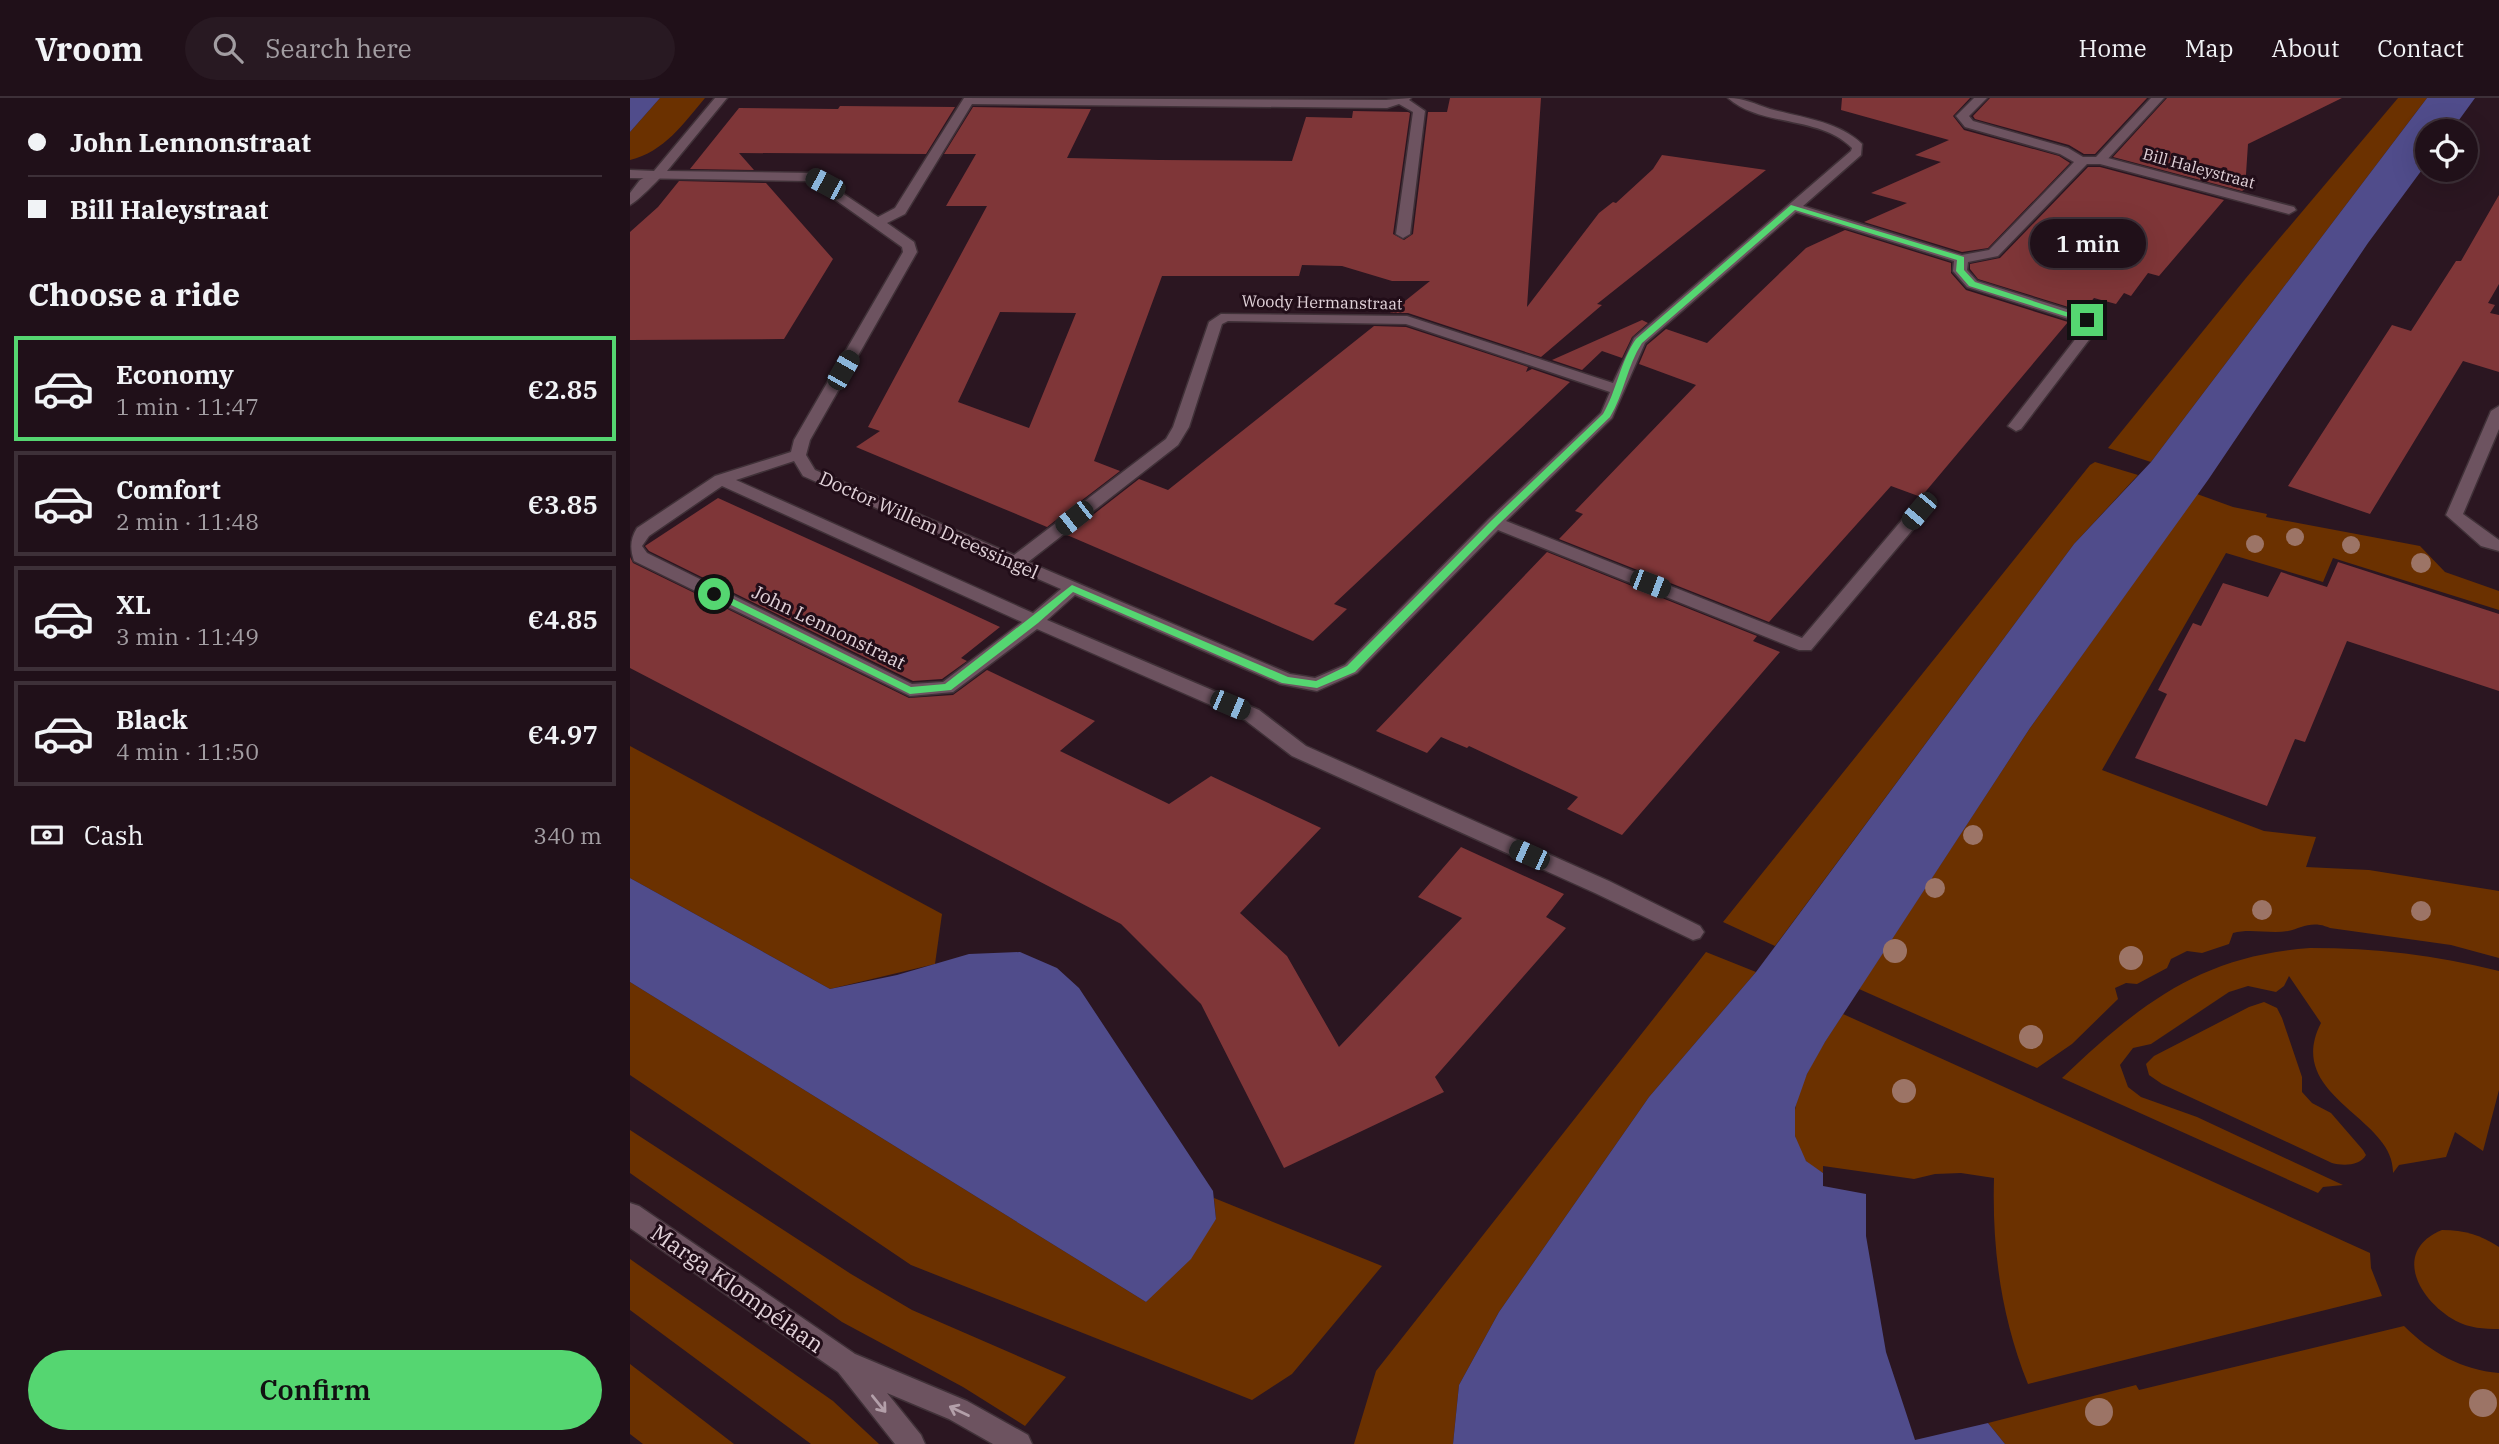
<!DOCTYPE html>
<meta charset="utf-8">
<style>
body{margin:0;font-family:"IBM Plex Serif",serif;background:#281922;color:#f1f3f6;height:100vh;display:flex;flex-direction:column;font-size:26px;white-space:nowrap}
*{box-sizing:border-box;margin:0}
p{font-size:23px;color:#a29da2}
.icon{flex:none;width:38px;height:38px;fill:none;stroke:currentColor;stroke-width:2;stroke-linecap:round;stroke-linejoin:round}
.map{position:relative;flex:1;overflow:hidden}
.drawer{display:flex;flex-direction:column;background:#201019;width:630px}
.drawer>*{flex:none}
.hud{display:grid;align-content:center;height:154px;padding:0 28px;background:#201019}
.controls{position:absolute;left:1785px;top:21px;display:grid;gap:14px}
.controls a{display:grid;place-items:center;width:63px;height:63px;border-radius:50%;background:#201019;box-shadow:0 7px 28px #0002,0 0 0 2px #3d3038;font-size:35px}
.end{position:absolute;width:32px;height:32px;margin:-16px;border:9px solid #55d671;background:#111;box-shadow:0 0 0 4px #111}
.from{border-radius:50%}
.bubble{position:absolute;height:49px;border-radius:24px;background:#201019;box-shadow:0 7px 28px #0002,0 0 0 2px #3d3038;font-size:23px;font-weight:600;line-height:49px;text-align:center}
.car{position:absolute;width:21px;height:42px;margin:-21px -10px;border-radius:9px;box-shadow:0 0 5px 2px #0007;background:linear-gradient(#222 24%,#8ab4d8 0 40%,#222 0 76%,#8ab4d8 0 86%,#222 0)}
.hud b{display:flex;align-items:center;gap:24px;height:66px;font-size:26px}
.hud b+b{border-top:2px solid #3d3038}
.hud i{width:18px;height:18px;background:#f1f3f6}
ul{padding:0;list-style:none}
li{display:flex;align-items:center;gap:21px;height:105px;margin:0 14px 10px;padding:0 14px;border:4px solid #3d3038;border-radius:0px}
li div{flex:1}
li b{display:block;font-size:26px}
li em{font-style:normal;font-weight:600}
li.selected{border-color:#55d671}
li>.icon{width:63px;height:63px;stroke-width:1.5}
h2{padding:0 28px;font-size:32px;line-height:84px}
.pay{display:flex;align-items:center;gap:18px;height:77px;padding:0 28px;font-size:26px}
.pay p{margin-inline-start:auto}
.action{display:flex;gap:14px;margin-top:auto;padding:14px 28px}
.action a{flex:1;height:80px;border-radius:42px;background:#55d671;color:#111;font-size:28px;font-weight:600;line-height:80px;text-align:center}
header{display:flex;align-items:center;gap:42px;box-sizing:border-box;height:98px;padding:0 35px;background:#201019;border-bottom:2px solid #3d3038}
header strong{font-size:33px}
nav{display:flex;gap:38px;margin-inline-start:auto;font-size:24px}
.search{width:490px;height:63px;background:#281922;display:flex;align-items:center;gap:18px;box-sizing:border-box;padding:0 24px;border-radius:38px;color:#a29da2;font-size:26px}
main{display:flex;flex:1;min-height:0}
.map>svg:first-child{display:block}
.green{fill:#6b3100}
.water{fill:#504c8b}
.building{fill:#7f3638;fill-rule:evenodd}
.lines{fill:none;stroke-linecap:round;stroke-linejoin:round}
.service-casing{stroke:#403138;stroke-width:3}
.pedestrian-casing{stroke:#403138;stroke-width:3}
.minor-casing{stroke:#403138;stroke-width:3}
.tertiary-casing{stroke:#403138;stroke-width:3}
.service{fill:#6d5360;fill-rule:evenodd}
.pedestrian{fill:#6d5360;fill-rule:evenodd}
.minor{fill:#6d5360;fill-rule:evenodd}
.tertiary{fill:#6d5360;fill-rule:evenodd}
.tree{fill:#9c7466}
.oneway{stroke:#b39fa9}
.route{fill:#55d671}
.labels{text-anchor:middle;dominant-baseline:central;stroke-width:6;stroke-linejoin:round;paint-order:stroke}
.far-street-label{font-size:16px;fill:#e1d2d9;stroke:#210d18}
.street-label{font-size:19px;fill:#e1d2d9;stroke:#210d18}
.near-street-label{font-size:23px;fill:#e1d2d9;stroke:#210d18}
</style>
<header>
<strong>Vroom</strong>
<div class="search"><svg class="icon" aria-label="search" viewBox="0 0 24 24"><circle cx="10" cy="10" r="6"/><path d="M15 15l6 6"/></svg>Search here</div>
<nav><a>Home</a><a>Map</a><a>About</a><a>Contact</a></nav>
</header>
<main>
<section class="drawer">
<div class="hud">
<b><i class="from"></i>John Lennonstraat</b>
<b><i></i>Bill Haleystraat</b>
</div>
<h2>Choose a ride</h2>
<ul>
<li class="selected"><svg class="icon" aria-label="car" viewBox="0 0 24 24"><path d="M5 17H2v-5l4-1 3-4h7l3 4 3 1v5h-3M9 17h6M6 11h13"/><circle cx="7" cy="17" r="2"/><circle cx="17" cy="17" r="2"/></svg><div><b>Economy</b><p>1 min · 11:47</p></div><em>€2.85</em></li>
<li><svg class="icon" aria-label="car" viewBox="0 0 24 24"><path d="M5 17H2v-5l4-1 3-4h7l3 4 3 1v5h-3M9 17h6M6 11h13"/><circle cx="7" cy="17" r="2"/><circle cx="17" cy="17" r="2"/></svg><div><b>Comfort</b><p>2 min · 11:48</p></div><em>€3.85</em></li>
<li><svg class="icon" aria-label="car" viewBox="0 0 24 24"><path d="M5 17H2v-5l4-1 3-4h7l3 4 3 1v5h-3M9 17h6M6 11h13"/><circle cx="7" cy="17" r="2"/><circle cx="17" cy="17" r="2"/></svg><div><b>XL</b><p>3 min · 11:49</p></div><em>€4.85</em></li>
<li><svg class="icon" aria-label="car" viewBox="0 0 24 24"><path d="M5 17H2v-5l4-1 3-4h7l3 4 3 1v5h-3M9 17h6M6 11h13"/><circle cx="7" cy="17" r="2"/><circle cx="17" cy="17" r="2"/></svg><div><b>Black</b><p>4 min · 11:50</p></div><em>€4.97</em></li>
</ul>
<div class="pay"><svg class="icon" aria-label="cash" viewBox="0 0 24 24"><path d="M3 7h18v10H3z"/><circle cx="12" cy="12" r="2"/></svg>Cash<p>340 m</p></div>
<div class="action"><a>Confirm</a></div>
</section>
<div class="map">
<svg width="1869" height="1346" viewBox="0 0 1869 1346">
<rect width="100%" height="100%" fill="#2b1621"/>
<!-- green -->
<g class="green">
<path d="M30 0H75C54 25 34 54 0 62V34Z"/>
<path d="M1768 0H1797L1521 364 1478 350 1616 180Z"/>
<path d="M1465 364 1508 377 1444 446 1145 848 1093 824 1460 367Z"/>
<path d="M1567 396 1603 409 1637 416 1636 419 1790 448 1815 474 1869 493V512L1703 460 1693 484 1596 455 1472 672 1634 733 1686 739 1676 769 1739 772 1869 793V860L1821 847 1700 830C1697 829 1693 827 1690 827 1677 825 1669 831 1658 833 1639 836 1620 830 1603 835L1599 846 1572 855 1557 853 1541 861 1537 870 1507 886 1496 885 1485 890 1488 901 1442 946 1407 970 1229 891 1400 630Z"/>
<path d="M0 648 312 816 305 866 200 891 0 780Z"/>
<path d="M1680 850C1745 850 1806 857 1869 873V992L1853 1053 1825 1034 1816 1059 1769 1067 1763 1075C1765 1019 1653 999 1691 925L1659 878 1654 888 1646 894 1618 888 1599 894 1521 946 1503 950 1490 967 1498 989 1511 999 1567 1019 1713 1087 1693 1089 1688 1095 1432 980C1509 907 1569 858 1680 850Z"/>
<path d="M1076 854 1126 874 1019 999 869 1214 829 1287 823 1346H724L746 1273Z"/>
<path d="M0 884 516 1204 586 1121 584 1100 752 1168 662 1276 622 1302 281 1167 0 977Z"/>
<path d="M1634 904 1647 910 1652 920 1672 979V994L1682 1005 1701 1015 1733 1052 1736 1057C1730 1068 1713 1068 1702 1065L1532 986 1519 977 1516 966 1524 958 1619 909Z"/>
<path d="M1213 916 1740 1155 1741 1170 1752 1198 1398 1286C1371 1219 1362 1151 1364 1080L1331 1075 1305 1076 1284 1081 1193 1068V1075C1187 1071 1179 1067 1175 1062 1143 1015 1188 955 1213 916Z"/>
<path d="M0 1032 221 1176 282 1212 436 1279 395 1328 333 1289 212 1224 0 1075Z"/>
<path d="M1812 1132C1835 1132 1850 1137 1869 1149V1231C1854 1231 1839 1230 1826 1223 1789 1203 1761 1153 1812 1132Z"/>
<path d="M0 1161 203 1303 249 1346H181L0 1212Z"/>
<path d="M1774 1228C1800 1254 1832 1272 1869 1275V1346H1375L1358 1325 1506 1287 1509 1292Z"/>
<path d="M0 1266 104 1346H13L0 1336Z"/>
</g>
<!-- water -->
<g class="water">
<path d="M0 0H30L0 34Z"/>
<path d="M1797 0H1845L1821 33H1797V65L1738 145 1578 382 1400 630 1195 944 1177 976 1165 1010V1038L1176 1063 1193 1075V1088L1236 1096V1138L1256 1254 1285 1342 1358 1325 1375 1346H823L829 1287 869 1214 1019 999 1126 874 1444 446 1521 364Z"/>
<path d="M0 780 200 891 267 877 339 856 390 854 427 870 449 890 583 1093 586 1121 561 1161 516 1204 0 884Z"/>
</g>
<!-- building -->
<g class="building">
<path d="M820 0H911L897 209 969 115 983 104 986 105 1023 71 1032 57 1136 72 967 206 972 207 911 259 778 215H760L800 183H762L712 168 672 167 669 178H532L464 363 490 373 417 429 226 349 250 333 238 329 357 108H316L346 56H314L343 9 461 11 437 60 529 62 662 63 676 19 722 20 723 13 778 14 780 15 763 136 774 142 783 136 798 14H817ZM370 214 446 215 399 330 328 304Z"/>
<path d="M1212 0H1340L1323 18 1334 32 1429 58 1440 65 1358 150 1332 154 1234 124 1277 105 1241 95 1311 64 1285 57 1319 42 1211 12Z"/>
<path d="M1360 0H1517L1465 56H1454L1439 47 1345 21 1343 18Z"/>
<path d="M1537 0H1712L1618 46 1615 91 1612 93 1483 59Z"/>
<path d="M210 8 325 9 296 56 109 55 124 72 60 71 109 10 208 11Z"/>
<path d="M1458 69H1470L1594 102 1529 178 1518 175 1501 198 1494 195 1486 206 1464 200 1453 213 1448 212 1348 181 1340 171V166L1370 160Z"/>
<path d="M49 83 136 85 203 161 154 241 0 242V134L28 109Z"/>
<path d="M1869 97V186L1858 205 1865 207 1860 215 1869 217V274L1833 263 1740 416 1658 388 1762 227 1781 233 1826 163H1831Z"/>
<path d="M1215 132 1321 165V175L1336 192 1438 224 1291 399 1261 388 1139 524 929 441 953 416 945 413 1066 287 1009 266 1017 247 1036 231 1077 245 1176 150Z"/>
<path d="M1012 222 1018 225 1002 239 992 260 972 253 952 272 922 262Z"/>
<path d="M744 228 776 229 898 269 896 274 902 271 940 284 704 506 717 511 683 543 437 437 509 381 538 392Z"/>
<path d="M88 400 280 487 370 529 331 560 337 563 312 581 283 583 19 453 15 448Z"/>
<path d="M917 454 1127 538 1123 543 1150 554 992 737 937 711 948 699 839 648 837 650 811 639 797 655 746 633Z"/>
<path d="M0 459 3 465 279 600 323 597 357 572 465 623 430 653 539 706 581 678 691 730 610 815 657 858 709 949 832 820 788 799 831 749 934 796 916 819 936 830 805 979 814 994 654 1070 571 906 491 826 0 570Z"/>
<path d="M1708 464 1869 516V593L1717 543 1675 644 1665 641 1637 708 1505 660 1537 596 1528 592 1554 542 1563 525 1571 528 1593 485 1638 499 1651 474 1697 489Z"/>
</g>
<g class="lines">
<!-- service casing -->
<g class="service-casing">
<path id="service" d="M28 72 34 76C27 83 8 103 0 107V95L10 82Z"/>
</g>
<!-- pedestrian casing -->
<g class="pedestrian-casing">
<path id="pedestrian" d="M1521 0H1534L1474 65H1466V59Z"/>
</g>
<!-- minor casing -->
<g class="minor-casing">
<g id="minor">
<path d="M85 0H97L37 73 182 75 248 119 265 110 334 0 756 2 781 0 779 2 795 13 780 136 773 140 766 136 783 14 769 6 757 10 342 6 275 116 257 125 284 144 287 154 180 342 176 357 185 372 384 457 536 341 543 329 579 224 591 216 777 218 983 285 1004 240 1221 53 1222 50C1189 17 1130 29 1098 0 1114 0 1125 6 1140 11 1172 20 1208 23 1232 46L1231 57 1173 108 1332 157 1359 152 1444 64 1430 56 1335 29 1326 18 1344 0H1357L1339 18 1343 23 1438 50 1453 59H1474L1664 109 1666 112 1659 116 1470 66H1457L1368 158 1338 164 1337 172 1347 183 1462 219 1468 230 1391 331 1386 333 1378 328 1454 230 1451 225 1337 189 1323 173 1324 163 1166 114 1015 245 982 320 876 423 1172 540 1283 409H1295L1297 413 1295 417 1181 552H1169L868 432 727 575 687 593 650 586 445 497 417 522 629 612 676 648 979 783 1070 828 1074 834 1070 840 1063 842 965 795 662 658 615 622 407 531 323 594 280 598 4 463C0 451 0 441 7 430L85 378 161 354 164 342 273 154 272 149 179 83 0 80V72L24 73ZM598 223 776 226 980 294 971 315 859 421 715 567 685 580 660 576 398 464 548 347 559 329 592 226ZM164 363 173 378 431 491 403 515 106 382ZM92 388 392 524 313 584 282 586 17 455 12 448 19 438Z"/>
<path d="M1869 308V331L1833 416 1869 442V453L1851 448 1816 417 1861 313Z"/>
</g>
</g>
<!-- tertiary casing -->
<g class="tertiary-casing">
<path id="tertiary" d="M0 1105 9 1108 225 1256 337 1303 398 1337 402 1346H363L319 1321 257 1295 291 1337 295 1346H265L208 1274 0 1130Z"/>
</g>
<!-- service -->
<use href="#service" class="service"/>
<!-- pedestrian -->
<use href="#pedestrian" class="pedestrian"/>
<!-- minor -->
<use href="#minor" class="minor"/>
<!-- tertiary -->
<use href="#tertiary" class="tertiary"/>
</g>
<!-- trees -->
<g class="tree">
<circle cx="1665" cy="439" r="9"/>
<circle cx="1625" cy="446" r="9"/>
<circle cx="1721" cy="447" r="9"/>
<circle cx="1791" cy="465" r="10"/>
<circle cx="1343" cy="737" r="10"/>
<circle cx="1305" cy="790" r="10"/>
<circle cx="1632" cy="812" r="10"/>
<circle cx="1791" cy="813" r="10"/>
<circle cx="1265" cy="853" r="12"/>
<circle cx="1501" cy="860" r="12"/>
<circle cx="1401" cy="939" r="12"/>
<circle cx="1274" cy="993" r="12"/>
<circle cx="1853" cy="1305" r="14"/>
<circle cx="1469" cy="1314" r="14"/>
</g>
<!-- one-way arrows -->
<defs><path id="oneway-shaft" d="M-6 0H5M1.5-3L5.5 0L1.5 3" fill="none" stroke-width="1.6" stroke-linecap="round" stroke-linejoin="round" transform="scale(1.75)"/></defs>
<g class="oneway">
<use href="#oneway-shaft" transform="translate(249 1306) rotate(51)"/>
<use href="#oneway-shaft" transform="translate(329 1313) rotate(-154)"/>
</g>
<!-- route -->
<path class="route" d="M1161 107 1334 159V172L1345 184 1461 222 1454 224 1339 188 1326 173 1327 162 1165 112 1012 245C997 268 994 296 980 319L868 427 725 574 687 590 652 585 443 494 408 525 321 592 280 596 79 496 87 493 281 589 315 586 442 487 658 579 686 583 717 568 861 423 973 316C987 292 990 264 1006 241Z"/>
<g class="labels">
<!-- far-street labels -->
<g class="far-street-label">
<text transform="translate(1569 70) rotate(15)">Bill Haleystraat</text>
<text transform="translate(692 204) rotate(1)">Woody Hermanstraat</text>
</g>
<!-- street labels -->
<g class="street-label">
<text transform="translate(299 427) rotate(24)">Doctor Willem Dreessingel</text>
<text transform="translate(199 529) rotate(26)">John Lennonstraat</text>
</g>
<!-- near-street labels -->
<g class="near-street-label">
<text transform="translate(108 1190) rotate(35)">Marga Klompélaan</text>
</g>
</g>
</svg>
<div class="controls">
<a><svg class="icon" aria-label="locate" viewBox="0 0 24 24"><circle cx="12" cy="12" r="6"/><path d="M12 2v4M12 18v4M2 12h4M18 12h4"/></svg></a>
</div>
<i class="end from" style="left:84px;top:496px"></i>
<i class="end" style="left:1457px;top:222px"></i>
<div class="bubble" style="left:1400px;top:121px;width:116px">1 min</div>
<i class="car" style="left:195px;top:86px;rotate:298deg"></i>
<i class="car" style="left:213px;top:272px;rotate:30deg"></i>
<i class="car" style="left:1289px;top:413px;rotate:220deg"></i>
<i class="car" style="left:444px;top:420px;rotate:232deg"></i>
<i class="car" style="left:1020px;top:486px;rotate:111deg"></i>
<i class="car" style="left:600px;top:607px;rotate:113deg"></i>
<i class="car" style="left:899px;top:757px;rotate:294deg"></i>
</div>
</main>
